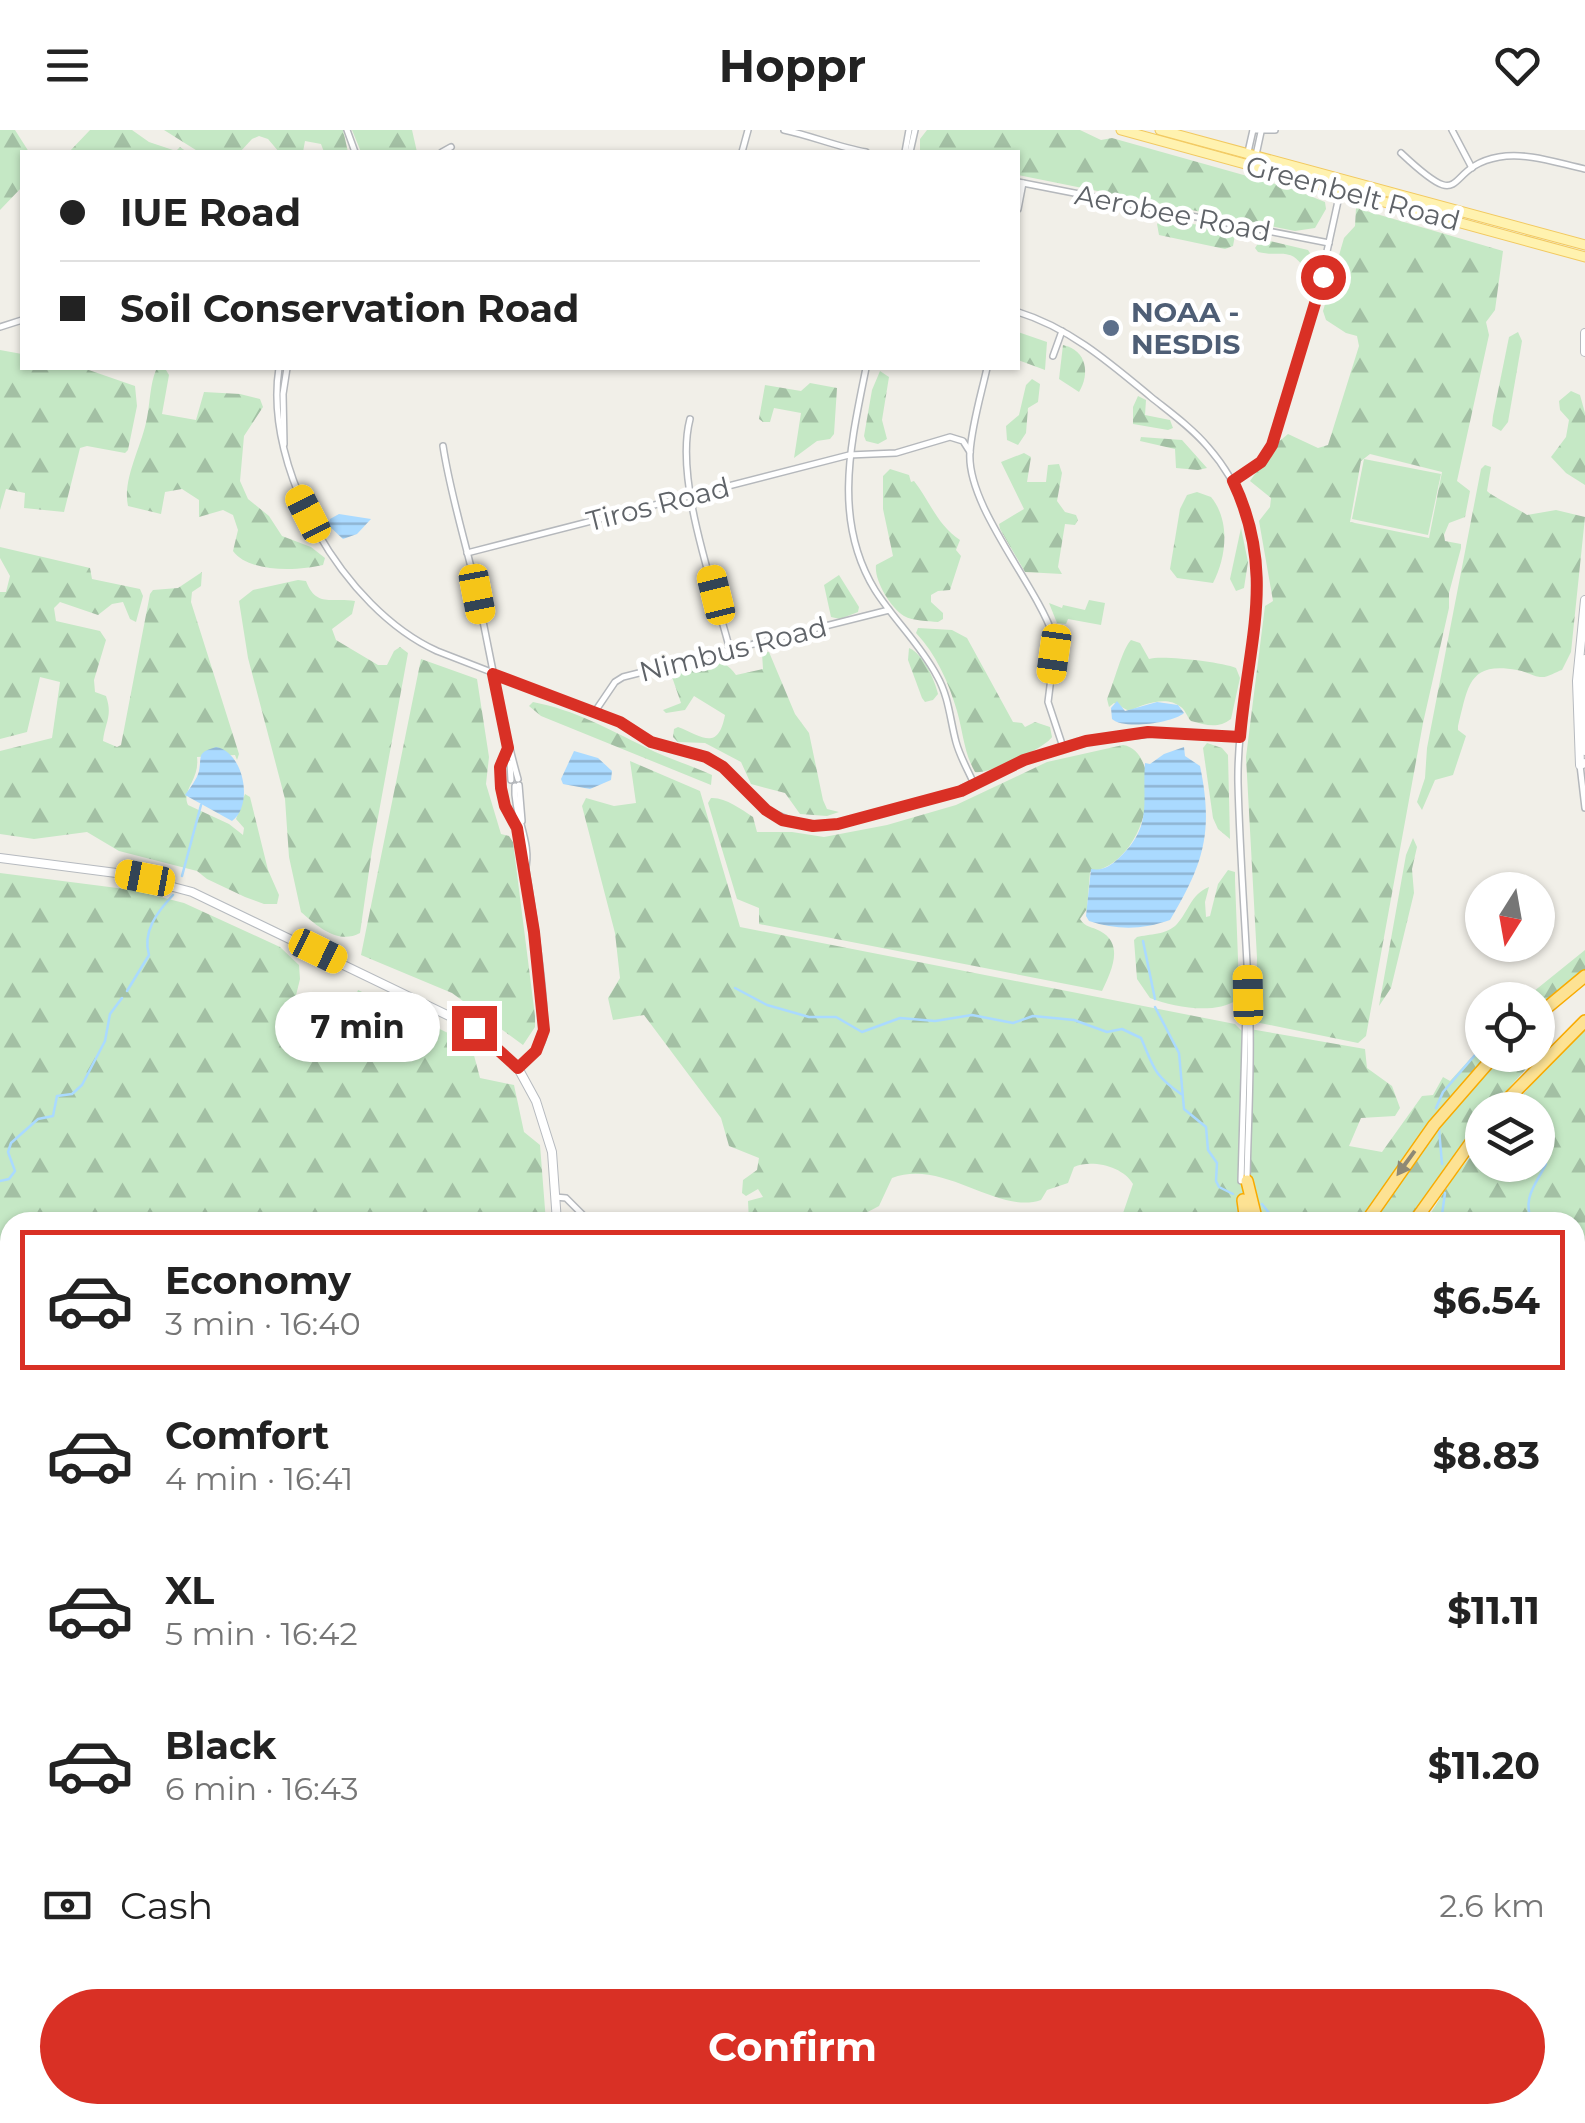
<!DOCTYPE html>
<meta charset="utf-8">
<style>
body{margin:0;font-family:Montserrat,sans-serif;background:#f2f2f2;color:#222;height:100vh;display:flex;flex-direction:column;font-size:38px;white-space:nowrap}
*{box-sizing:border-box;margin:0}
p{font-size:32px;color:#767676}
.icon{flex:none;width:55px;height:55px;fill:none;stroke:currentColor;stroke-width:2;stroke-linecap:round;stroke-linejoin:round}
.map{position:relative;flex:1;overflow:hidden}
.side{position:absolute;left:0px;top:1082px;width:1585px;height:912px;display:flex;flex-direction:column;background:#fff;border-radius:30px 30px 0 0;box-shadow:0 2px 8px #0004}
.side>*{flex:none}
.banner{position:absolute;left:20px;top:20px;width:1000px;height:220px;border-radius:0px;box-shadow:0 2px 8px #0004;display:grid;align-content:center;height:220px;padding:0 40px;background:#fff}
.needle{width:65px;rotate:191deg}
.controls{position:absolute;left:1465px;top:742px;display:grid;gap:20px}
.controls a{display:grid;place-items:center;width:90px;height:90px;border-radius:50%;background:#fff;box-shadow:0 2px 8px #0004;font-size:50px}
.end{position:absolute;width:45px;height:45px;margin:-22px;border:12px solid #d93025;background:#fff;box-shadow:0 0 0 5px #fff}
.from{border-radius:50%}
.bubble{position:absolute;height:70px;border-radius:35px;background:#fff;box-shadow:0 2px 8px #0004;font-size:32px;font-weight:700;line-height:70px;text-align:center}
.car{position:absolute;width:30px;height:60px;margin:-30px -15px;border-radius:12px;box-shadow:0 0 8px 2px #0007;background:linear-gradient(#f5c518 24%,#345 0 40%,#f5c518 0 76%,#345 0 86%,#f5c518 0)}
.banner b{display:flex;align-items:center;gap:35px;height:95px;font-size:38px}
.banner b+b{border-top:2px solid #e0e0e0}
.banner i{width:25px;height:25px;background:#222}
ul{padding:18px 0 0;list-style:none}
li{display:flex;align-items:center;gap:30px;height:140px;margin:0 20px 15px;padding:0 20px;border:5px solid transparent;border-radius:0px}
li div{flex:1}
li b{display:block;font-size:38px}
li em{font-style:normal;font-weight:700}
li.active{border-color:#d93025}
li>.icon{width:90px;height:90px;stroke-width:1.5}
.pay{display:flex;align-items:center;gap:25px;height:110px;padding:0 40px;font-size:38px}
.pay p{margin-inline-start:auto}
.primary-button{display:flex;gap:20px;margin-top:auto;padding:20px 40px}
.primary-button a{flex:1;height:115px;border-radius:60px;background:#d93025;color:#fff;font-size:40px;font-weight:700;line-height:115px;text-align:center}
header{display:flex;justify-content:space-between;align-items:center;height:130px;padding:0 40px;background:#fff;font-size:45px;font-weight:700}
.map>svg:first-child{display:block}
.forest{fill:url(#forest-firs);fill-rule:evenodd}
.park{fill:#c5e8c5}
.water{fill:url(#water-rules)}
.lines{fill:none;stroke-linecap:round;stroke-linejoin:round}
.stream{stroke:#aadaff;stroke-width:2.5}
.street-casing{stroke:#b5b8bc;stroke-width:8}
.secondary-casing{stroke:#b6babf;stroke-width:10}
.primary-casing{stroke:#f2c960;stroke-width:11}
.highway-casing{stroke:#f9ab00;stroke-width:14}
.street{stroke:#fff;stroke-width:5}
.secondary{stroke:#fff;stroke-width:8}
.primary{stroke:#fff2af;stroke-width:9}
.highway{stroke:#fde293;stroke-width:11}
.oneway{fill:#8e8975}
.route{stroke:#d93025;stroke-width:12}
.service-dot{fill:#5c6f8a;stroke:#fff;stroke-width:4}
.labels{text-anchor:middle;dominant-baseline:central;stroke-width:9;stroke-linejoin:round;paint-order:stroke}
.street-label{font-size:28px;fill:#5f6368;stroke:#fff}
.service-label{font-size:28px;font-weight:bold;fill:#4e5e75;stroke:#fff;text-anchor:start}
</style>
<header><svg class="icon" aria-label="menu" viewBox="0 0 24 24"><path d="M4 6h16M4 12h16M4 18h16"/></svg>Hoppr<svg class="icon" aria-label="heart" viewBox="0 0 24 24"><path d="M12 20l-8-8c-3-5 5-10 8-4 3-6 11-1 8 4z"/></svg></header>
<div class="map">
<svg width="1585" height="1993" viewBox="0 0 1585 1993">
<defs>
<pattern id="forest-firs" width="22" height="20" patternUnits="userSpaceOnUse" patternTransform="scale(2.5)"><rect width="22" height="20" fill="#c5e8c5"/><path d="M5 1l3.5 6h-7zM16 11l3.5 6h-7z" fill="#a3c0a4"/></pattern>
<pattern id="water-rules" width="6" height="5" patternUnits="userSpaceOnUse" patternTransform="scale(2.5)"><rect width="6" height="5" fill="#aadaff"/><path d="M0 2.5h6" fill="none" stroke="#8eb4d2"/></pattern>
</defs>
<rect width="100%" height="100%" fill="#f1efe8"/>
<!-- forest -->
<g class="forest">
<path d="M0 0H15L29 22H22V57L0 80Z"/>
<path d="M90 0H132L149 12 176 21 180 17 187 22H69Z"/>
<path d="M164 0H343L348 22H324L321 14 305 11 303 22H279L268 9 259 6 252 9 240 22H199Z"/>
<path d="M352 0H412L417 22H361Z"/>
<path d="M927 0H1080L1101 10 1112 8 1290 58 1325 72 1326 79 1315 98 1295 101 1018 45V22H920V9Z"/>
<path d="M1356 78 1503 121 1495 180 1486 192 1489 205 1457 351 1470 361 1465 387 1449 393 1444 405 1445 411 1461 414V418L1449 463V478L1423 593 1366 906 1358 913 1255 892 1257 828 1246 627 1265 476 1273 471 1259 391 1270 377 1271 368 1250 351 1276 314 1288 304 1318 318 1328 315 1359 216 1357 206 1346 203 1326 190 1323 181 1344 108 1355 96ZM1370 324 1442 342 1429 408 1350 392 1361 331Z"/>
<path d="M1163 88 1228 101 1235 105 1233 116 1225 119 1159 105 1157 94Z"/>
<path d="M1261 109 1308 120 1315 131 1316 139 1307 143C1291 114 1281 128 1258 122L1255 118Z"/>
<path d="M1018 202 1047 212 1045 240 1018 230Z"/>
<path d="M1518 202 1522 211 1508 292 1501 301 1492 296 1493 286 1509 207Z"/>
<path d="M1063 215C1087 220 1090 244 1079 262L1059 249Z"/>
<path d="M0 220 22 224V238H83L135 256 137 276 128 320 125 323 87 316 80 318 64 382 24 378 25 363 6 359 0 380Z"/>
<path d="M156 240H166L169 245 162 284 196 290 204 262 240 264 260 269 263 277 244 306 240 351 248 369 269 386 282 406 311 417 325 428 323 435C298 441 249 443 233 421L238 400 233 385 223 380 199 387V370L182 359 165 362 161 384 128 376C122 349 142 316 147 288 150 273 150 254 156 240Z"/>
<path d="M880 241 889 247 882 290 887 309 878 314 866 311 864 306 872 260Z"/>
<path d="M1032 249 1040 254 1038 272 1028 278 1026 303 1018 315 1007 310 1006 296 1019 285 1026 255Z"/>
<path d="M810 253 837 258 834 304 830 309 817 311 794 328 801 283 774 278 770 292H763L759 289 765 255 801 261Z"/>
<path d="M1571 261 1580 265 1585 283V355L1566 343 1551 327 1566 307 1569 290 1560 280 1559 271Z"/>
<path d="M1138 266 1146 270 1145 285 1170 290 1173 298 1168 300 1133 294V277Z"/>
<path d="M1141 307 1182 310 1207 338 1198 340 1176 338 1175 319 1140 311Z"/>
<path d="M1024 323 1031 327 1027 352H1046L1048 335 1059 334 1062 343 1057 371 1065 382 1076 385 1078 390 1075 395 1065 394 1058 437 1062 444 1025 442 1000 399 999 394 1024 379 1001 332Z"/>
<path d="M1485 335 1491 337 1487 361C1493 367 1517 378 1527 385L1556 380 1585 387 1571 522 1562 540C1555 542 1548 548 1540 547 1532 546 1525 541 1517 540 1468 531 1468 557 1458 596V600L1466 606 1453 645 1435 650 1422 680 1417 672 1425 648 1427 618 1481 339Z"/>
<path d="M890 339 909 345 911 352 914 351C929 370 938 396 960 410L956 420 961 426 950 460 938 461 931 465V472L943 483V489L938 492C928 491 913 491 904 486 890 477 874 450 876 435L893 426 883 379V346Z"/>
<path d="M1197 362 1211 367C1230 390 1227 426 1213 453L1177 448 1170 439 1180 379 1187 365Z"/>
<path d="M1241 398 1248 432 1244 458 1236 461 1230 449Z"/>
<path d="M0 417 90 438 92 449 140 459 143 466 136 492 130 489 123 472 112 474 98 485 60 472 54 478 56 491 100 501 106 510 94 550 95 562 106 566C113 586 105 592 103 611L117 617 121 615 150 464 153 460 178 458 202 442 201 456 192 462 191 472 239 624 237 630 235 625 197 627C200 650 181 660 188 675L229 694 243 705 244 698 236 689 245 664 250 667 268 740 279 765 277 774H264L245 767 207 749 197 741 119 721 87 702 34 709 0 704V621L52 608 60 552 40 547 27 602 0 609V462H6L10 446 0 428Z"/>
<path d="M839 445 859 477 858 482 840 489 831 487 824 455Z"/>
<path d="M298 450 306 451C316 478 332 467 355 471L352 484 332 499 336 510 378 535H387L394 521 400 517 408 523 372 720 360 803C338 815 317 796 301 782L289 727 285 669 248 528 239 471 253 460Z"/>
<path d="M918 498 952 500 967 508 1013 592 1022 593 1025 597 1035 592 1050 597 1052 607C1044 619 987 645 975 642 964 623 963 602 957 581 949 553 936 524 916 503Z"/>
<path d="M1131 510 1140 513 1149 529C1162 525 1221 532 1236 538L1240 548 1231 589C1218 599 1206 595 1191 591 1187 587 1186 581 1181 577 1167 565 1143 574 1129 581L1114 573 1109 577 1107 569C1114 553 1122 519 1131 510Z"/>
<path d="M909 518C923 524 934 548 938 564L933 570 925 572 922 568 908 530Z"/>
<path d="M769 522 795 584 809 603 823 670 827 679 839 682 827 686 800 684 785 663 751 654 741 632 705 613 678 612 673 607 674 599 678 597C702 606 718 622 725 585L694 566 685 580 666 583 663 580 681 573 671 544 674 541C701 538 716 518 736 545L763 539 762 523Z"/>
<path d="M421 529 477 549 489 627 486 654 501 704 509 706 513 712 535 886V897L523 915 452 863 361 825Z"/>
<path d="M533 572C575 580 608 599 645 617 666 628 690 635 712 645L711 655 541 586 529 576Z"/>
<path d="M1207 613 1222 618 1228 625 1230 709 1218 699 1213 688 1203 618Z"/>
<path d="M1123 615C1166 622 1151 733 1090 742L1087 779 1080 789C1086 798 1091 796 1100 801 1125 814 1111 842 1102 861L759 794V778L737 769 708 673 711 668C725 667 741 679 753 687L757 702H792L824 707 887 695 956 675 1047 632Z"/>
<path d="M630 631 700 661 740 797 1235 894 1244 903 1243 1092H1120L1133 1054C1123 1036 1091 1029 1074 1037L1068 1053 1047 1060 1041 1070C998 1085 943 1028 892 1048L879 1076 849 1092H749L748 1071 763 1067 758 1059 746 1066 742 1063 743 1050 757 1040 759 1028 729 1016 721 988 644 885 613 890 608 868 620 848 615 803 582 676 586 668 614 676 636 673Z"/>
<path d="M1413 708 1417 717 1412 739 1414 763 1391 858 1379 876 1406 725Z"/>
<path d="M1228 740 1235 742V750L1239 855 1237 870C1214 885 1174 877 1150 868L1137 849 1134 810 1137 807C1149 804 1167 805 1177 794 1189 781 1190 765 1209 757L1205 772 1206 787 1210 786 1218 754Z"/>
<path d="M0 743 133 760 184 773 280 817 299 835 300 849 288 898C302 921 318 919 340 909L358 860 471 914 480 948 514 955 524 1002 540 1015 546 1092H10V1197L0 1189Z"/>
<path d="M1585 820V846L1538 885V870H1523Z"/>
<path d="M1250 899 1365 919 1367 938 1392 956 1400 978 1395 986 1361 988 1349 1016 1382 1022 1422 966 1433 965 1443 947 1450 951 1482 916V925H1492L1482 945 1506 925H1534L1525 940 1489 980H1482V987L1408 1092H1257L1249 1071Z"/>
<path d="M1585 900V1993H1529L1484 1985H1575V1092H1425L1453 1048 1482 1013V1035H1538V980H1510L1554 928Z"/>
<path d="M0 1282 10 1298V1493L0 1488Z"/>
<path d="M0 1492 10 1498V1985H54L46 1993H0Z"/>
<path d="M174 1985H352L362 1993H176Z"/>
<path d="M756 1985H927L923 1993H763Z"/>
<path d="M955 1985H1452L1435 1987 1431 1993H951Z"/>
</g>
<!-- park -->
<g class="park">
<path d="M1364 329 1441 344 1428 405 1352 389Z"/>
<path d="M1089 470 1105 473 1101 495 1068 489 1066 494 1057 493 1049 473 1062 478 1063 475 1085 480Z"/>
</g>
<!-- water -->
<g class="water">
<path d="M339 384 371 389 357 404 343 409 328 395 330 389Z"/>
<path d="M1117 571 1125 581 1157 572 1178 575 1184 583C1173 593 1123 600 1112 589L1111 578Z"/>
<path d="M216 617C244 622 254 675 232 691L185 665C190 658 197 649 199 641 202 624 197 623 216 617Z"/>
<path d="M1184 617 1185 626 1200 636C1214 703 1203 735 1170 790 1142 800 1117 800 1089 791L1086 786 1091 739C1104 741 1110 736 1119 728 1153 696 1142 674 1145 633L1150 634 1164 624Z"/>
<path d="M574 621 598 628 612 641 611 650 590 659 563 654 561 649Z"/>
<path d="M0 1189 10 1197V1298L0 1282Z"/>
</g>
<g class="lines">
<!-- stream -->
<g class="stream">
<path d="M182 746 201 675"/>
<path d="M1143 811 1155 869"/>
<path d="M735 858 767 875 809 887H836L862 902 900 888 935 891 972 885 1013 893 1033 886 1074 890 1107 902 1122 899 1141 908C1154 938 1153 944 1181 964"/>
<path d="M127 861 149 825C142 802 157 782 173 765"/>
<path d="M1155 877 1179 923 1184 979 1206 997 1208 1020 1217 1033 1216 1051 1219 1057 1233 1064"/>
<path d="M1436 978 1443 962 1482 917"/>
<path d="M1439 999 1442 1034"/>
<path d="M0 1051 9 1049 15 1041 8 1022 11 1013 38 989 53 986 57 966 72 964 82 955 105 911 110 884 122 868"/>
<path d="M1262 1074 1276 1092"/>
<path d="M1441 1092 1445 1063"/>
<path d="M1532 1092C1522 1068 1535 1056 1546 1034"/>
<path d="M1575 1111 1585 1113"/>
<path d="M0 1184 10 1201"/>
<path d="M1575 1199 1585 1203"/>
<path d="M1575 1413 1582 1411 1585 1405"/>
<path d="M1575 1870 1585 1871"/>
<path d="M1575 1965 1585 1971"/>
<path d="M791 1985 796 1993"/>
<path d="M1282 1993V1985"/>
</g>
<!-- street casing -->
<g class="street-casing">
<g id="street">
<path d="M347 0 355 22"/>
<path d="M784 0C813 6 837 17 866 22"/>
<path d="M1253 0H1275"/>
<path d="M1452 0 1472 38"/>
<path d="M442 22 451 17"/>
<path d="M742 22 748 0"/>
<path d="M905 22 909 0"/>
<path d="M910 22 915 0"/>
<path d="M1248 22 1253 0"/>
<path d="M1401 23C1470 88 1441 37 1499 27 1527 22 1557 33 1585 39"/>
<path d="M1256 25 1261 2"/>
<path d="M1018 52 1329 113"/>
<path d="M1018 79 1023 53"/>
<path d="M1018 182C1070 198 1110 233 1151 267 1171 283 1192 298 1208 317 1297 419 1236 535 1238 653 1240 734 1247 815 1250 896 1251 947 1248 998 1247 1048"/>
<path d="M0 197 22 190"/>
<path d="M1053 226 1062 201"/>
<path d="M279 238C263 339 344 479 437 521L620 592 651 613 706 627 723 637 766 680 801 695 838 694 950 664 1024 630 1086 611 1168 602 1239 607"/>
<path d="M866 238C851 313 832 390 875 460 894 490 920 514 937 546 949 567 950 590 956 612 960 627 968 640 974 654"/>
<path d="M987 238C981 265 972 294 970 322 966 375 1035 453 1053 505L1054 524 1048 572 1063 617"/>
<path d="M690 289C674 350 714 458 730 520"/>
<path d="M284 314 283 264 287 238"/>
<path d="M443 316C451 368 467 416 478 467 491 528 501 590 518 649"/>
<path d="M1233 351 1255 338 1271 315 1315 176 1340 62"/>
<path d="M467 423 849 325 896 323 950 307 963 311 970 322"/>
<path d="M594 583 615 552 623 547 889 480"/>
<path d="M508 618C500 638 497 658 507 679 510 686 515 692 517 699 526 729 550 885 543 909 539 922 527 930 518 938"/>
<path d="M510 633 511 650"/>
<path d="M1580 635 1585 678"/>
<path d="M519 655 522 691"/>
<path d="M515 656C513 685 533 713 525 741"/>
<path d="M1241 1051 1246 878"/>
<path d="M555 1067 566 1068 590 1092"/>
<path d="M1575 1341 1585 1342"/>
</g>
</g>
<!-- secondary casing -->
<g class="secondary-casing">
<g id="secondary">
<path d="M1585 203V222"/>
<path d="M1585 470 1577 551 1580 635 1585 633"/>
<path d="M1585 529V621"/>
<path d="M0 728 124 744 192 762 474 898 518 938 536 971 552 1022 557 1092"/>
<path d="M0 1488 10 1493"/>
<path d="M570 1985 580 1993"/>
<path d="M269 1993 274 1985"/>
</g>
</g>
<!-- primary casing -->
<g class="primary-casing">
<g id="primary">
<path d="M1121 0 1585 127"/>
<path d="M1160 0 1585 115"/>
</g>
</g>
<!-- highway casing -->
<g class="highway-casing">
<g id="highway">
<path d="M1538 885 1585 846"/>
<path d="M1497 980 1585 891"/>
<path d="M1247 1051 1257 1092"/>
<path d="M1243 1070 1246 1092"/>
<path d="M1366 1092 1434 995 1495 925"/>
<path d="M1414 1092 1482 997"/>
<path d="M929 1993 933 1985"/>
<path d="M951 1993 955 1985"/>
</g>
</g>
<!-- street -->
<use href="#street" class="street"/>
<!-- secondary -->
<use href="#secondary" class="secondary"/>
<!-- primary -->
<use href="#primary" class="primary"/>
<!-- highway -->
<use href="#highway" class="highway"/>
</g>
<!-- one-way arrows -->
<defs><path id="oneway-solid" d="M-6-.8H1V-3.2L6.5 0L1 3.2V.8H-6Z" transform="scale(2.5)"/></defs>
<use class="oneway" href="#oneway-solid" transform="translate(1406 1033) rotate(126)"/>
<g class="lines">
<!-- route -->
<path class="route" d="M474 898 518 938 536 921 544 900 534 802 517 698 505 676 501 658 500 637 508 618 493 544 620 592 651 612 706 627 723 637 766 680 782 690 813 696 838 694 961 661 1024 630 1086 611 1148 602 1240 607C1248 512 1277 443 1233 351L1261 332 1272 315 1323 147"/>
</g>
<!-- markers -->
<circle class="service-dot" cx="1111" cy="198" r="10"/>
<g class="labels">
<!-- street labels -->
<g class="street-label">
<text transform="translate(1353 63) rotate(15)">Greenbelt Road</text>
<text transform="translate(1173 83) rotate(11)">Aerobee Road</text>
<text transform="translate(658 374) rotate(-14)">Tiros Road</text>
<text transform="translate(733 519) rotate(-14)">Nimbus Road</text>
</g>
<!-- service labels -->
<g class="service-label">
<text x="1131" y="182">NOAA -<tspan x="1131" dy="32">NESDIS</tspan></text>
</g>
</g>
</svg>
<div class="controls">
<a><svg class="needle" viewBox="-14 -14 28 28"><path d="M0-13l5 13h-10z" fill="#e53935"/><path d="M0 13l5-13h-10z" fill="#767676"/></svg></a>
<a><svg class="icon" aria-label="locate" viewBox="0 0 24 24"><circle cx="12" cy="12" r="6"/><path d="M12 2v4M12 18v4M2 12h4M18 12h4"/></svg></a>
<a><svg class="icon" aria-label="layers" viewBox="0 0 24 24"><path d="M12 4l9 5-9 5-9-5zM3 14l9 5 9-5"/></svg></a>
</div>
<i class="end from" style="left:1323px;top:147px"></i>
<i class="end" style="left:474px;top:898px"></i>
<div class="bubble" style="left:275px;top:862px;width:165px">7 min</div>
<i class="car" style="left:308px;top:384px;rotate:333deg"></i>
<i class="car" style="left:477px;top:464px;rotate:169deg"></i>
<i class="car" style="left:716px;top:465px;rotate:346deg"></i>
<i class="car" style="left:1054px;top:524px;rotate:188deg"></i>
<i class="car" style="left:145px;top:748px;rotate:281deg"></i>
<i class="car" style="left:318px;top:821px;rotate:116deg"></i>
<i class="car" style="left:1248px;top:865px;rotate:359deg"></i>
<div class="banner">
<b><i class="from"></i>IUE Road</b>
<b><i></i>Soil Conservation Road</b>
</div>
<section class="side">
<ul>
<li class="active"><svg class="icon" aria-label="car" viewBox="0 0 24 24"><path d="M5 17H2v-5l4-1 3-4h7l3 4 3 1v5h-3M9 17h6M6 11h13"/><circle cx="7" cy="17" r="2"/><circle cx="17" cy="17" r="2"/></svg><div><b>Economy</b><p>3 min · 16:40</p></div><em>$6.54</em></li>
<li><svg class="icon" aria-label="car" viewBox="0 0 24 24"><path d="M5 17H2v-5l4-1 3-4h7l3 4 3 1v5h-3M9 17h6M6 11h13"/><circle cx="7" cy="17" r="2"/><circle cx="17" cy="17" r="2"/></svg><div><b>Comfort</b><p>4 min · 16:41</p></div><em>$8.83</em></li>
<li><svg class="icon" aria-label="car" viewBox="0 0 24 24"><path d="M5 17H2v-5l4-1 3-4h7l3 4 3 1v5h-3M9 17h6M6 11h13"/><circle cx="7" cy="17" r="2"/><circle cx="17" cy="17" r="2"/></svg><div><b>XL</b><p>5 min · 16:42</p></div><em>$11.11</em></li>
<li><svg class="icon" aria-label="car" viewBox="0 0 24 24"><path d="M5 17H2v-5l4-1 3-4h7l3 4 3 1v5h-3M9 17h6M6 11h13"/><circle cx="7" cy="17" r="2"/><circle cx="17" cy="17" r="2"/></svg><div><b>Black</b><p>6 min · 16:43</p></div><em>$11.20</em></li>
</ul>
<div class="pay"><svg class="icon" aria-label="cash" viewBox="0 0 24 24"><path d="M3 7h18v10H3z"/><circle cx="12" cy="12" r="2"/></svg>Cash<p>2.6 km</p></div>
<div class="primary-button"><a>Confirm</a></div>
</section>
</div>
